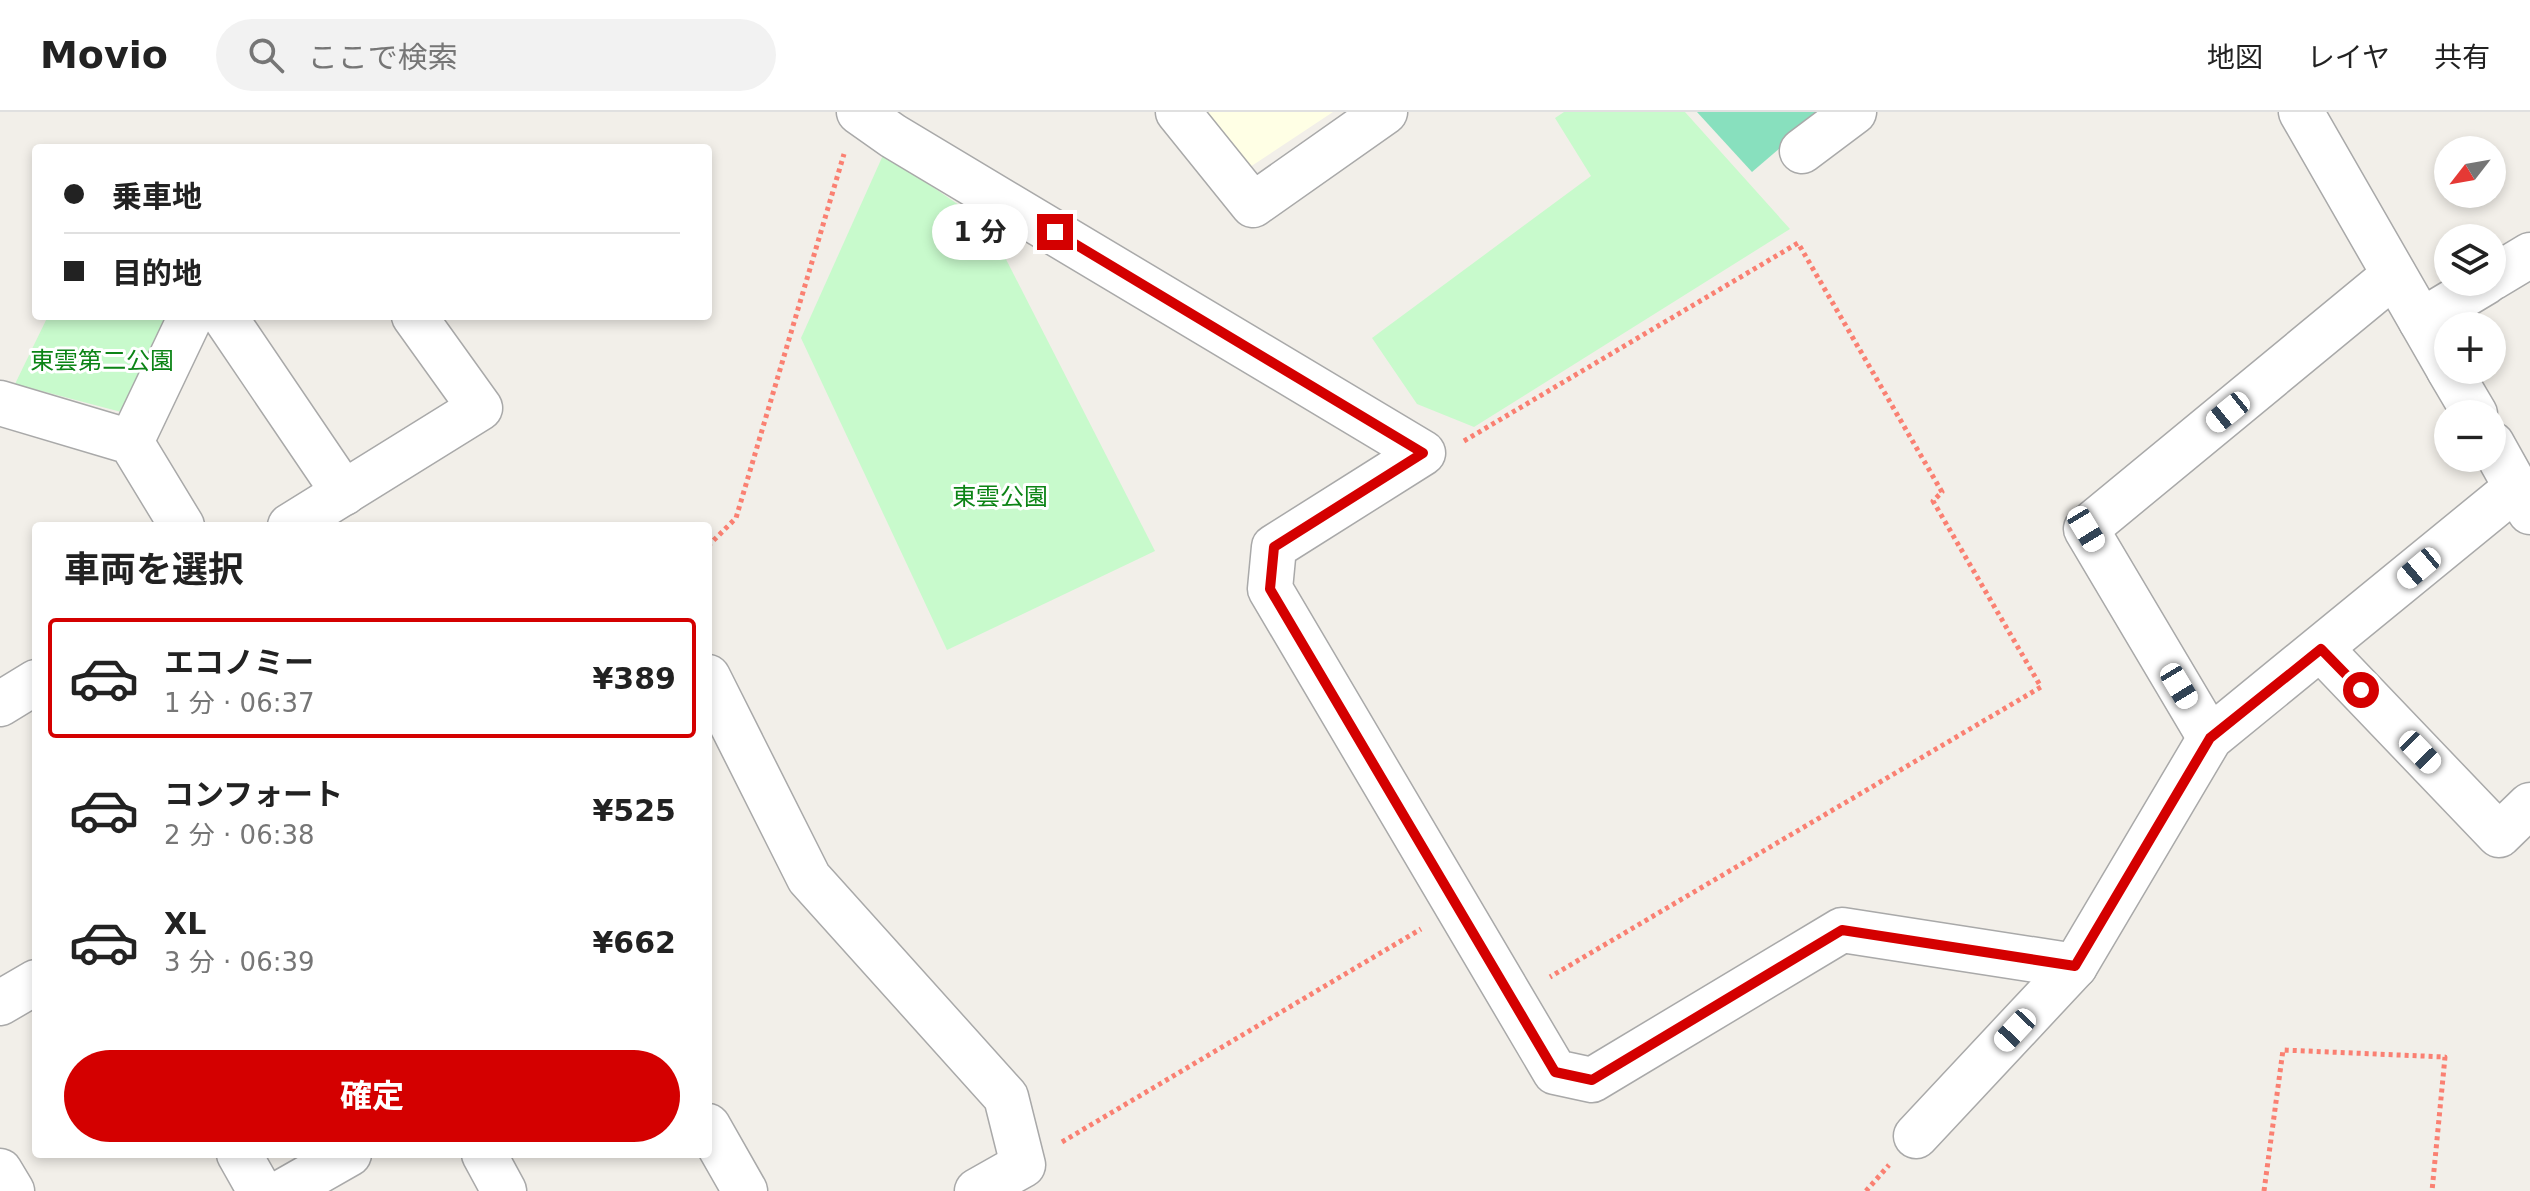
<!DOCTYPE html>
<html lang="ja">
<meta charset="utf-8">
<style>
body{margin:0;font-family:"DejaVu Sans","Noto Sans JP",sans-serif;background:#f2f2f2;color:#222;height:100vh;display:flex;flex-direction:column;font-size:30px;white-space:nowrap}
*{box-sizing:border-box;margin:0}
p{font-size:26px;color:#767676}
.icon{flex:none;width:44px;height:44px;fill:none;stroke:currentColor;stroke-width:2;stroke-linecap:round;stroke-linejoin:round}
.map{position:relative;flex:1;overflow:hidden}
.drawer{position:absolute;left:32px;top:410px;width:680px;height:636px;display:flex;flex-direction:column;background:#fff;border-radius:8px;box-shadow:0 4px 12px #0003}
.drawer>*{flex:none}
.guide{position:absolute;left:32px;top:32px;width:680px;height:176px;border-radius:8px;box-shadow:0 4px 12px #0003;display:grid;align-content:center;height:176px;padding:0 32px;background:#fff}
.needle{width:52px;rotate:239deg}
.fabs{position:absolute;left:2434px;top:24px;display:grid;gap:16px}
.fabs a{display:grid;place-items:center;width:72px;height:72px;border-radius:50%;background:#fff;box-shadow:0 4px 12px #0003;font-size:40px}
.end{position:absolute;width:36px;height:36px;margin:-18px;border:10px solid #d40000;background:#fff;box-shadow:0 0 0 4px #fff}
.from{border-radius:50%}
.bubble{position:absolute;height:56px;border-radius:28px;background:#fff;box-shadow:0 4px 12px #0003;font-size:26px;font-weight:700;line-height:56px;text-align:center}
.car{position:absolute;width:24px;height:48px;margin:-24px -12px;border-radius:10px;box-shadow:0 0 6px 2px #0007;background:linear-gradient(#fff 24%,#345 0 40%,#fff 0 76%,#345 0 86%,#fff 0)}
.guide b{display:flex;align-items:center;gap:28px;height:76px;font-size:30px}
.guide b+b{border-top:2px solid #e0e0e0}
.guide i{width:20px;height:20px;background:#222}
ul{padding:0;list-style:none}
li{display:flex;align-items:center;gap:24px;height:120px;margin:0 16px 12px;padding:0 16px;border:4px solid transparent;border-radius:8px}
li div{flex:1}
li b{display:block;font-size:30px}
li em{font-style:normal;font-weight:700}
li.current{border-color:#d40000}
li>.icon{width:72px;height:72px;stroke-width:1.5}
h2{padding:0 32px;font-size:36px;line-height:96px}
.primary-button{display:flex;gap:16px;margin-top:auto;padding:16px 32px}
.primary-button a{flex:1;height:92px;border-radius:48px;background:#d40000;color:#fff;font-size:32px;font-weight:700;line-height:92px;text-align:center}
header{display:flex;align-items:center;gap:48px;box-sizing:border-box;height:112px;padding:0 40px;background:#fff;border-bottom:2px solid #e0e0e0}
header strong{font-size:38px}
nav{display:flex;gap:44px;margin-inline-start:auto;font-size:28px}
.search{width:560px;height:72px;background:#f2f2f2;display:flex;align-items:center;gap:20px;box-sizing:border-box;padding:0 28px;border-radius:44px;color:#767676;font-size:30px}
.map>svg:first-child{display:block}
.education{fill:#ffffe5}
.park{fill:#c8facc}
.pitch{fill:#88e0be}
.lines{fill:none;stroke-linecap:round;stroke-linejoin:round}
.minor-casing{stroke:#a9a9a9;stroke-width:47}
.path{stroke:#fa8072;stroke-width:5;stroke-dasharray:4 4;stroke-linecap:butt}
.minor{stroke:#fff;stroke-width:44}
.route{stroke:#d40000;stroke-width:10}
.labels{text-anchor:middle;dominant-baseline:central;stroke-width:6;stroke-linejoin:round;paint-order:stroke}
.park-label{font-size:24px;fill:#0c8416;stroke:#fff}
</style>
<header>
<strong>Movio</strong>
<div class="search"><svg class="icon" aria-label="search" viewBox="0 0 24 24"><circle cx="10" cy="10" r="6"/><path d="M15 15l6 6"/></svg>ここで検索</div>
<nav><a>地図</a><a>レイヤ</a><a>共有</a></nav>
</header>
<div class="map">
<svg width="2530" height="1079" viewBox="0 0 2530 1079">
<rect width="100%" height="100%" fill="#f2efe9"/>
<!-- education -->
<path class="education" d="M1207 0H1333L1247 57Z"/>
<!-- park -->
<g class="park">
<path d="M1564 0H1685L1790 117 1474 315 1417 292 1372 226 1591 64 1555 6Z"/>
<path d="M884 41 989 114 1155 439 947 538 801 226Z"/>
<path d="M48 204H176L125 301 15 272Z"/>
</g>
<!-- pitch -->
<path class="pitch" d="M1697 0H1822L1752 60Z"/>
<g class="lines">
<!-- minor casing -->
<g class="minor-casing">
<g id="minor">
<path d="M859 0 893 24 1423 341 1274 435 1270 477 1555 960 1592 968 1842 818 2075 854 2210 626 2517 375"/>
<path d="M1178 0 1253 93 1385 0"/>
<path d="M2301 0 2448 256"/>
<path d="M1802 39 1854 0"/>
<path d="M2492 166 2530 143"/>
<path d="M224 204 344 381"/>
<path d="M2421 209 2486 170"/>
<path d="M2449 258 2475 302"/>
<path d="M0 291 131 330 182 414"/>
<path d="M131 330 191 204"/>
<path d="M2492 332 2530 400"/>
<path d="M290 414 480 296 414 204"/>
<path d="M2321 537 2499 723 2530 693"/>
<path d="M708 565 809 766 1006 985 1023 1053 977 1079"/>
<path d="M0 592 36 570"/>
<path d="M2210 626 2086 417 2394 163"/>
<path d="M0 891 36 870"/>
<path d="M708 1014 745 1079"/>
<path d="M1916 1024 2075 854"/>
<path d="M239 1042 260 1079"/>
<path d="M484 1042 504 1079"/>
<path d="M0 1059 12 1079"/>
<path d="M284 1079 349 1042"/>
</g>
</g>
<!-- path -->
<g class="path">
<path d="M1464 329 1798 131 1942 380 1933 389 2041 575 1550 865"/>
<path d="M708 434 736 406 844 42"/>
<path d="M1062 1030 1421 817"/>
<path d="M1866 1079 1889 1053"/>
<path d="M2264 1079 2283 938 2445 945 2432 1079"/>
</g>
<!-- minor -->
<use href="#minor" class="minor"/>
</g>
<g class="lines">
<!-- route -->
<path class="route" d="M1055 120 1423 341 1274 435 1270 477 1555 960 1592 968 1842 818 2075 854 2210 626 2321 537 2361 578"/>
</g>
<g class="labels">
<!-- park labels -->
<g class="park-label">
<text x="102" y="249">東雲第二公園</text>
<text x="1000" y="385">東雲公園</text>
</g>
</g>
</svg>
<div class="fabs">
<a><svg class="needle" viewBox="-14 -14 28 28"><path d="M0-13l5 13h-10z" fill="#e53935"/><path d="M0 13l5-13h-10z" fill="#767676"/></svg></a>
<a><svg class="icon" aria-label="layers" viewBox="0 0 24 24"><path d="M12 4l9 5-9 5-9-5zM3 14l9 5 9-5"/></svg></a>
<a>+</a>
<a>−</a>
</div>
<i class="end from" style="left:2361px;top:578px"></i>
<i class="end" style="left:1055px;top:120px"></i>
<div class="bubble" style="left:932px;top:92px;width:96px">1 分</div>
<i class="car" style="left:2228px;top:300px;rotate:231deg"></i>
<i class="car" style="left:2086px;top:417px;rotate:149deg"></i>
<i class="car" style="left:2419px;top:456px;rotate:230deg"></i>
<i class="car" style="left:2179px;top:574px;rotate:149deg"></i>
<i class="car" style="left:2420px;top:640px;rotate:136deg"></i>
<i class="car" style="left:2015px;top:918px;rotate:223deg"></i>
<div class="guide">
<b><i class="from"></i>乗車地</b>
<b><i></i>目的地</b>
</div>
<section class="drawer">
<h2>車両を選択</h2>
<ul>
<li class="current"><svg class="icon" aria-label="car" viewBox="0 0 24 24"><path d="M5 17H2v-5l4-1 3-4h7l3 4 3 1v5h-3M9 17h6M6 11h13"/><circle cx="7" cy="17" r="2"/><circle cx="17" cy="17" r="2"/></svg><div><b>エコノミー</b><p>1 分 · 06:37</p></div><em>¥389</em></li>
<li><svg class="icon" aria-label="car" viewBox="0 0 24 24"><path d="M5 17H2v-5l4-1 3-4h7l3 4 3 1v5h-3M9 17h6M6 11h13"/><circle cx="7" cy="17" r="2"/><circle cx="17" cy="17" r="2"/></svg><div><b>コンフォート</b><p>2 分 · 06:38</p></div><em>¥525</em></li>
<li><svg class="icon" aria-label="car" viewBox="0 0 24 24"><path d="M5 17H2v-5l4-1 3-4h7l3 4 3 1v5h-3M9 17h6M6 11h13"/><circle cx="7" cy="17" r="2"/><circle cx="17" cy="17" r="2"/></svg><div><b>XL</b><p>3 分 · 06:39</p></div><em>¥662</em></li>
</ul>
<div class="primary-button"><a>確定</a></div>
</section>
</div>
